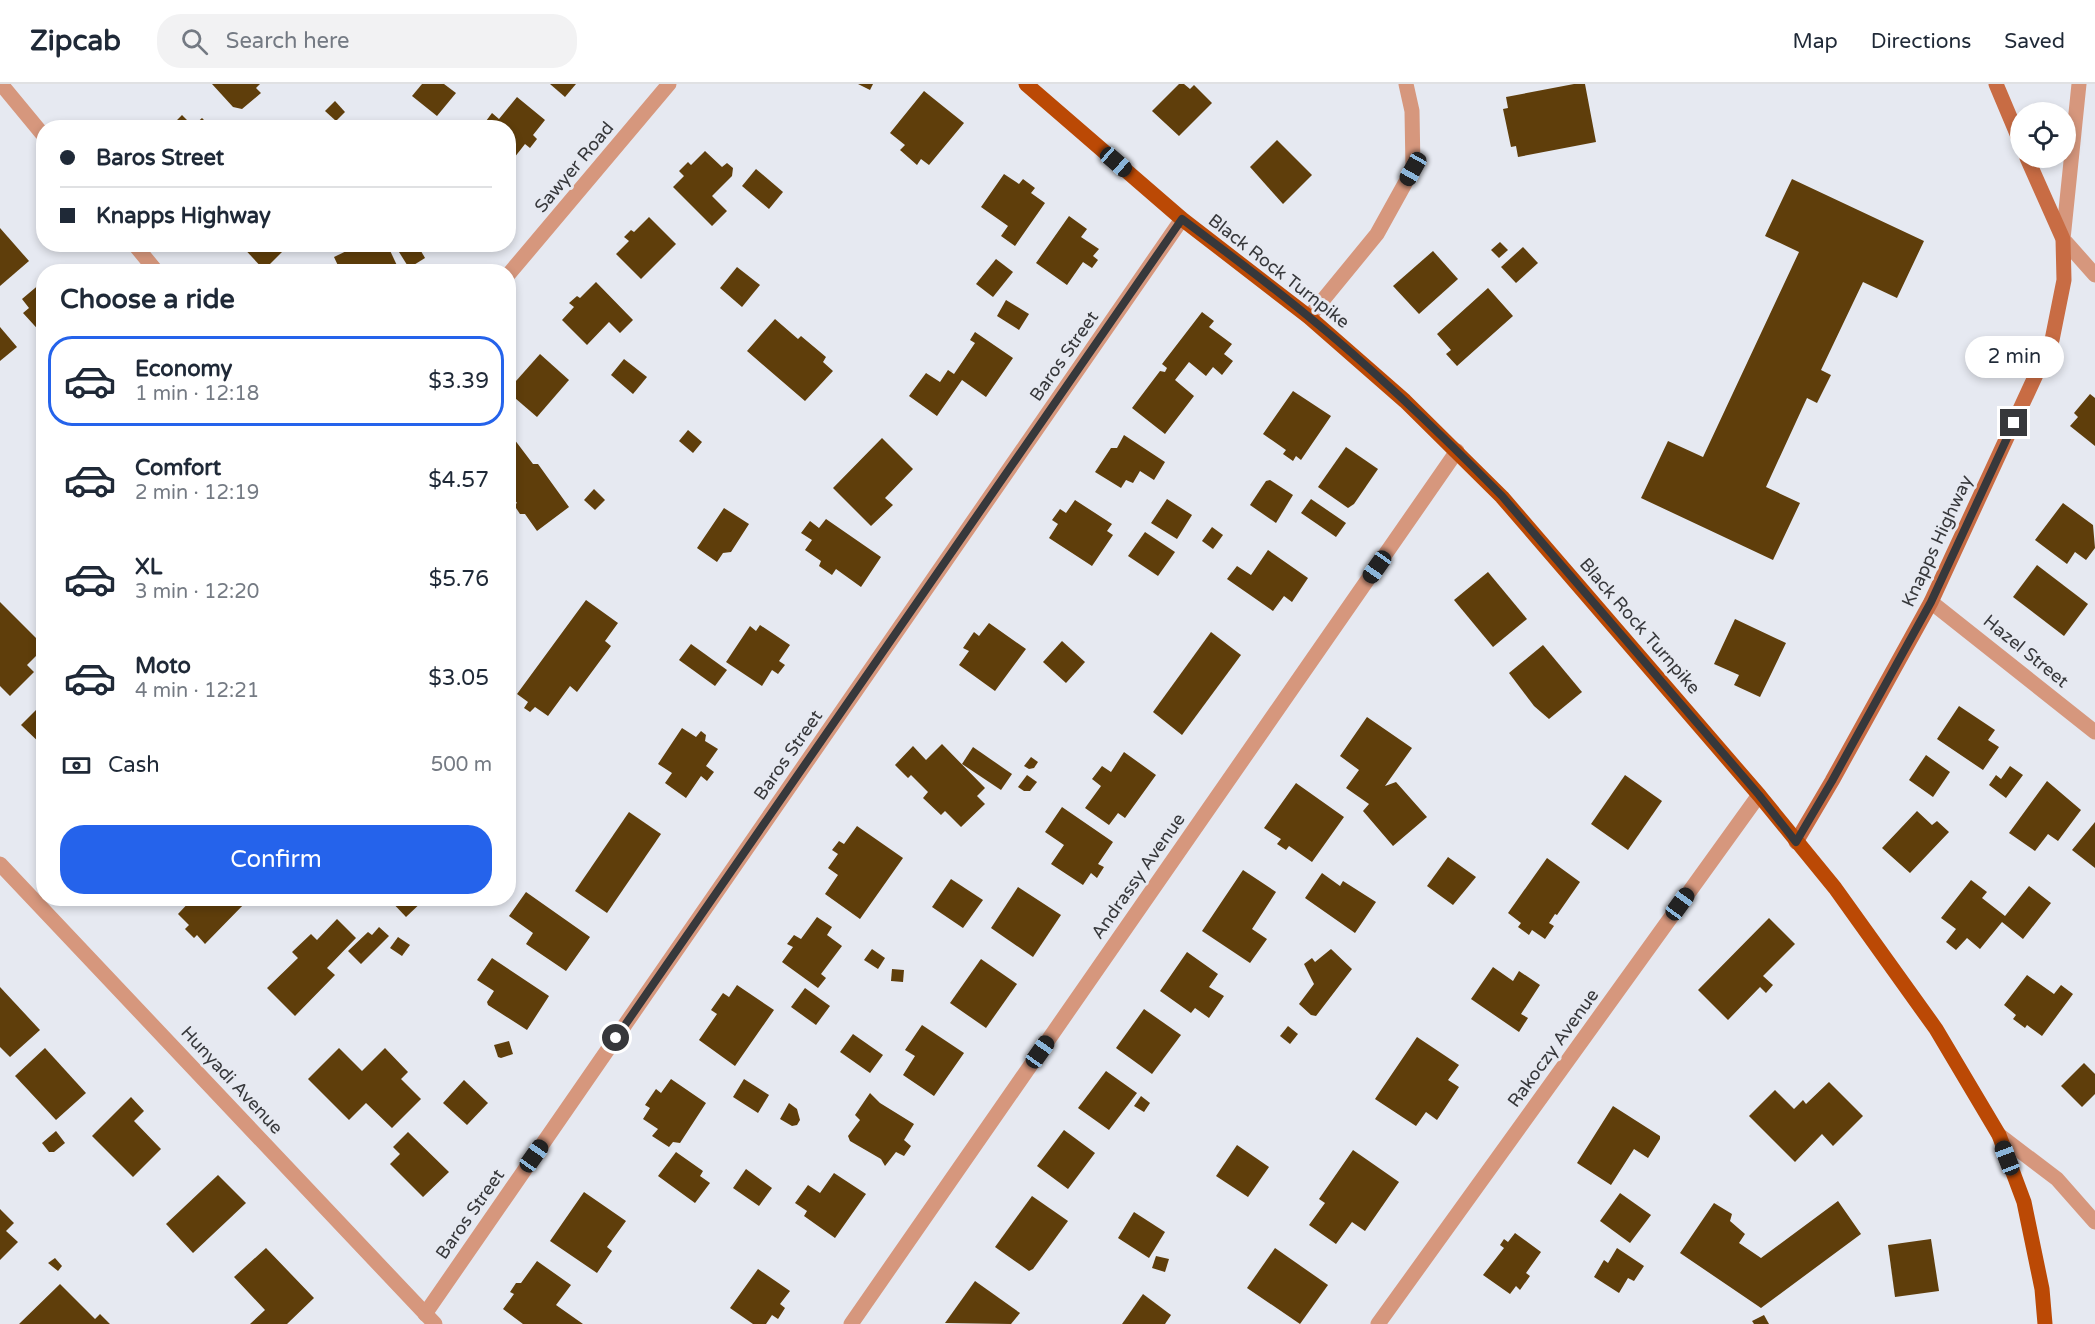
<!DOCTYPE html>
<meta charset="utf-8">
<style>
body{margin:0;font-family:"Varela Round",sans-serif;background:#f2f2f3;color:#1f2937;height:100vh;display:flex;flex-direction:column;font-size:22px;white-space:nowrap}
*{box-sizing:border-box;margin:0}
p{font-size:20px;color:#747a83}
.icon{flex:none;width:33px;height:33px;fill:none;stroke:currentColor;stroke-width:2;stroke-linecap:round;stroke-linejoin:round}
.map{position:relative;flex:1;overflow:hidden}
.sheet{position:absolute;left:36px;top:180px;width:480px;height:642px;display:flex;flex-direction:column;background:#fff;border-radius:24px;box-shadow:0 3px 9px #0003}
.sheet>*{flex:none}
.banner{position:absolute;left:36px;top:36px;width:480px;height:132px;border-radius:24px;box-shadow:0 3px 9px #0003;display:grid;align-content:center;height:132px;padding:0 24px;background:#fff}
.controls{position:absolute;left:2010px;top:18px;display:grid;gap:12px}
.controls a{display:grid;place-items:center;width:66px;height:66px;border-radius:50%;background:#fff;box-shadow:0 3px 9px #0003;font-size:30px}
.end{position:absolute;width:27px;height:27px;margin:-14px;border:8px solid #37383b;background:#fff;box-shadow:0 0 0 3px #fff}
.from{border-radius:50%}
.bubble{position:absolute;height:42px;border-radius:21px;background:#fff;box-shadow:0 3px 9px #0003;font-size:20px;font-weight:600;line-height:42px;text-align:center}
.car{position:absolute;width:18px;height:36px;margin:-18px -9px;border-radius:8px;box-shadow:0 0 4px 2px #0007;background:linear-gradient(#222 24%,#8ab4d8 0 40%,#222 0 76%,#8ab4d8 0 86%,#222 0)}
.banner b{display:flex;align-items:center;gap:21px;height:57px;font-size:22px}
.banner b+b{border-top:2px solid #e0e1e3}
.banner i{width:15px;height:15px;background:#1f2937}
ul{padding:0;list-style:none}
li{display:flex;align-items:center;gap:18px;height:90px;margin:0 12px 9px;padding:0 12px;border:3px solid transparent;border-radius:24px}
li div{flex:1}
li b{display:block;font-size:22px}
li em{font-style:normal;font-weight:600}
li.on{border-color:#2563eb}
li>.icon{width:54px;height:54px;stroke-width:1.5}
h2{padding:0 24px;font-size:27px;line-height:72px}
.pay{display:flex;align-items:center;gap:15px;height:66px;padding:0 24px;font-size:22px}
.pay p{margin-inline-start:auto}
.primary-button{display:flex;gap:12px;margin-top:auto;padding:12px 24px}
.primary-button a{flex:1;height:69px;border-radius:24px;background:#2563eb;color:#fff;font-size:24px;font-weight:600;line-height:69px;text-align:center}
header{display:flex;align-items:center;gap:36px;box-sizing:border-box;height:84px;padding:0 30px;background:#fff;border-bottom:2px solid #e0e1e3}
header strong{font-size:28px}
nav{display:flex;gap:33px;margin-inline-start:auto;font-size:21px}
.search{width:420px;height:54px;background:#f2f2f3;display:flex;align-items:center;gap:15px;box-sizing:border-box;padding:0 21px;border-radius:24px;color:#747a83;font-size:22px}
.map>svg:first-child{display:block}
.building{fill:#5f3e0b}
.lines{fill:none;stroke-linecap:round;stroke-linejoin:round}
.street{stroke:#d6977d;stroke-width:15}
.secondary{stroke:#c86c44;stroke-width:15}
.primary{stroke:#bb4905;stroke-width:15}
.route{stroke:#37383b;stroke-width:8}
.labels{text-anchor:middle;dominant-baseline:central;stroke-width:6;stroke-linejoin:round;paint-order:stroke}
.street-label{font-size:18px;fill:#37383b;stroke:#e6e9f1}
</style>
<header>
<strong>Zipcab</strong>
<div class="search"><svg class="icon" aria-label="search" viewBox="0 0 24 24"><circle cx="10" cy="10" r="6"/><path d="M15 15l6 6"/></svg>Search here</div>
<nav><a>Map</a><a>Directions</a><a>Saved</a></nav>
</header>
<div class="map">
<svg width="2095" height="1240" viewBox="0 0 2095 1240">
<rect width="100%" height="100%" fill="#e6e9f1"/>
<!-- building -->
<g class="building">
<path d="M212 0H260L256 4 261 9 242 25 233 23Z"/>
<path d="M422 0H444L456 9 437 32 412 12Z"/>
<path d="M550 0H576L565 13Z"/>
<path d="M858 0H873L870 6Z"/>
<path d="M1179 0H1184L1190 5 1194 1 1212 19 1179 52 1152 27Z"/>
<path d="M1574 0H1585L1596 58 1518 73 1516 62 1511 63 1503 25 1508 24 1506 13Z"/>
<path d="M924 7 964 39 929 81 921 75 917 81 900 66 905 61 890 49Z"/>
<path d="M517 13 545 36 533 51 537 55 530 64 525 60 514 74 508 70V44H486L483 41 492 29 499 35Z"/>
<path d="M335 17 345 28 336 37 325 27Z"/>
<path d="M182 31 193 42 202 34 212 44H169Z"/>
<path d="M375 36 384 44H369Z"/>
<path d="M1277 56 1312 91 1283 120 1250 83Z"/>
<path d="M705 67 722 83 727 79 733 84 732 92 712 112 727 127 712 142 673 103 684 92 679 87 688 78 691 81Z"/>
<path d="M756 85 783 108 769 125 742 102Z"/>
<path d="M1004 90 1019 100 1023 95 1035 104 1031 109 1045 119 1015 162 1001 152 1008 142 981 123Z"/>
<path d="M1792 95 1924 157 1897 214 1863 198 1821 286 1831 291 1817 319 1807 314 1766 403 1800 419 1773 476 1641 414 1668 357 1703 373 1799 168 1765 152Z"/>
<path d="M1069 132 1087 145 1081 153 1099 165 1093 172 1098 176 1092 184 1083 178 1067 201 1036 179Z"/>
<path d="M649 133 676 160 641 195 616 170 629 157 624 153 631 146 634 148Z"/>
<path d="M0 144 29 177 0 202Z"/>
<path d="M1500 158 1508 166 1499 174 1491 166Z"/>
<path d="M240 160H290L264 186Z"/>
<path d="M361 160H387L400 188H341L334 173Z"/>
<path d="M394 160H417L425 174 409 184Z"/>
<path d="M1523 163 1538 179 1516 199 1501 183Z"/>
<path d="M1433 167 1458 195 1419 230 1393 202Z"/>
<path d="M996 175 1013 188 993 213 976 200Z"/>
<path d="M737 183 760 201 742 223 720 204Z"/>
<path d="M596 198 633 236 620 249 609 238 587 261 562 236 574 223 569 219 577 212 580 214Z"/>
<path d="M41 199 44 202V252L23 229 29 224 22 215Z"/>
<path d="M1488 204 1513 232 1457 282 1446 270 1451 266 1437 250Z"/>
<path d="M1006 216 1029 230 1019 246 997 232Z"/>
<path d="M1202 228 1214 237 1209 243 1232 260 1224 270 1233 277 1222 291 1213 283 1206 292 1189 278 1175 296 1194 312 1165 350 1132 324 1160 287 1165 288 1167 284 1162 280Z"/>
<path d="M775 235 798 255 801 252 826 273 823 278 833 287 805 317 747 267Z"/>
<path d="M0 243 17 263 0 277Z"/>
<path d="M975 248 1013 274 986 313 962 296 937 332 909 312 926 289 940 298 948 286 954 290 975 259 970 256Z"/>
<path d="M540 270 569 296 537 333 508 308V306Z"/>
<path d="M624 275 647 293 633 310 611 291Z"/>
<path d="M1293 307 1331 332 1301 376 1296 372 1293 377 1283 370 1286 366 1263 350Z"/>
<path d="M2090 310 2095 314V362L2070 342 2078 333 2074 329Z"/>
<path d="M688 346 702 358 693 369 679 357Z"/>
<path d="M508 347 533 380H538L569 423 537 447 525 430H520L514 421 517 419 508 407Z"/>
<path d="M1124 351 1165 378 1154 396 1140 387 1133 399 1126 396 1121 404 1095 388 1111 364H1117Z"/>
<path d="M882 354 913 385 885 414 893 421 871 442 833 404Z"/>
<path d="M1346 363 1378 385 1354 420 1348 424 1318 403Z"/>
<path d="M1270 396 1293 411 1276 439 1250 421 1266 397Z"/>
<path d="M594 405 605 416 595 426 584 416Z"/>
<path d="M1167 415 1192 431 1177 455 1151 439Z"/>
<path d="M1311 415 1346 439 1336 453 1301 429Z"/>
<path d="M1075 416 1112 440 1107 447 1113 451 1092 482 1049 454 1058 440 1052 436 1060 425 1066 429Z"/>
<path d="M2063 419 2093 441 2095 464 2086 476 2075 468 2067 480 2035 456Z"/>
<path d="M724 424 749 440 731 468 723 469 717 478 697 464Z"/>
<path d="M826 435 881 473 861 503 836 485 832 491 819 482 821 477 805 466 812 456 801 449 810 437 819 444Z"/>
<path d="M1212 443 1223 451 1213 465 1202 457Z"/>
<path d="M1145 448 1175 468 1158 492 1128 472Z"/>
<path d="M1268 466 1308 494 1292 518 1284 512 1273 527 1227 495 1237 482 1251 491Z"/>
<path d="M2037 481 2088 520 2064 552 2013 513Z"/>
<path d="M1488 488 1527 535 1493 563 1454 516Z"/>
<path d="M586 516 618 539 605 557 611 562 577 608 570 602 548 632 535 623 530 628 524 624 528 618 517 610Z"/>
<path d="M0 518 44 562V564L27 581 34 588 10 612 0 602Z"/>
<path d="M1735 535 1786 559 1760 613 1734 601 1739 591 1714 580Z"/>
<path d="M989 539 1026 565 995 607 959 581 969 567 963 564 974 548 979 552Z"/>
<path d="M760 541 790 561 779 577 785 581 778 590 772 586 762 602 726 578 750 542 756 547Z"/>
<path d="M1211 548 1241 571 1182 651 1153 628Z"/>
<path d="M1062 557 1085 578 1066 599 1043 578Z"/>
<path d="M691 560 727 586 715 602 679 576Z"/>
<path d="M1543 561 1582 608 1549 635 1534 622 1509 589Z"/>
<path d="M44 618V663L21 641Z"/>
<path d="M508 620 515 624 508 633Z"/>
<path d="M1959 622 1995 646 1988 656 1999 663 1983 686 1937 655Z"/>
<path d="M1367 633 1412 664 1385 702 1396 698 1427 733 1393 762 1363 727 1369 720 1346 704 1359 686 1340 672Z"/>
<path d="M682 644 696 653 701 647 706 651 705 657 718 665 706 682 714 688 707 697 701 692 686 714 665 699 672 689 658 680Z"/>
<path d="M942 660 985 704 977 712 985 720 961 743 945 727 941 731 923 714 928 708 911 691 908 694 895 681 913 662 926 676Z"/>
<path d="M973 663 1012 690 1001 706 962 680Z"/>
<path d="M1124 668 1156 691 1125 734 1118 729 1109 741 1085 724 1101 702 1092 695 1102 682 1111 688Z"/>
<path d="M1926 671 1950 688 1933 713 1909 696Z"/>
<path d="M1031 673 1038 678 1034 684 1029 685 1024 682Z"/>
<path d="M2010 682 2023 691 2006 714 1989 701 1996 691 2001 695Z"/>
<path d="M1027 691 1037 698 1030 707H1024L1018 703Z"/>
<path d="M1625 691 1662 717 1628 766 1591 740Z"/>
<path d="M2047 697 2081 726 2058 757 2048 750 2035 767 2009 749Z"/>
<path d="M1296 699 1344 733 1312 778 1289 762 1286 766 1277 760 1281 755 1264 744Z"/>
<path d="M1062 723 1113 758 1098 780 1104 783 1097 794 1091 789 1083 801 1051 780 1064 761 1045 748Z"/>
<path d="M1917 727 1932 741 1937 737 1949 748 1910 789 1882 764Z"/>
<path d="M629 728 661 750 607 829 575 807Z"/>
<path d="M2095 738V784L2072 766Z"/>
<path d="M857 742 903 774 860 835 825 810 838 791 828 784 838 770 832 766 839 757 844 760Z"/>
<path d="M1448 773 1476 793 1453 821 1427 802Z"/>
<path d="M1547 774 1580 798 1557 831 1555 830 1549 839 1554 842 1545 855 1532 846 1529 851 1518 843 1521 839 1508 829Z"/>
<path d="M1243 786 1276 808 1252 845 1267 855 1250 879 1202 847Z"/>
<path d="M1322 789 1340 802 1343 797 1376 818 1355 849 1305 814Z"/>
<path d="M951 795 983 816 963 844 932 823Z"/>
<path d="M1971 796 1987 808 1982 814 2005 832 2029 802 2051 819 2023 855 2002 838 1980 865 1967 854 1956 866 1946 858 1956 845 1941 834Z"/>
<path d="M1018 803 1061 831 1033 873 991 844Z"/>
<path d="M526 808 590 853 566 887 526 860 533 849 509 832Z"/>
<path d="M193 814H247L248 816 205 860 197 851 194 854 185 845 189 841 178 830Z"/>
<path d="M388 814H426L406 833Z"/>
<path d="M817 833 832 843 827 851 842 862 821 890 826 894 818 904 782 878 793 863 787 860 794 851 801 855Z"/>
<path d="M1769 834 1795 860 1763 892 1773 901 1766 909 1760 903 1728 936 1698 906Z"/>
<path d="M337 835 356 854 327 884 335 891 295 932 267 904 298 874 292 868 311 850 317 856Z"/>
<path d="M379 843 389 852 361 880 348 867 368 848 372 851Z"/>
<path d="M398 853 410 861 402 872 390 864Z"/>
<path d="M872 865 885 874 878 885 864 876Z"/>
<path d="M1331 865 1352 885 1316 932 1311 931 1299 920 1314 900 1304 880 1312 874 1315 878Z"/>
<path d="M1187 868 1218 890 1209 903 1224 912 1209 934 1195 924 1191 929 1160 907Z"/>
<path d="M492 874 549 912 527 946 488 921 487 918 494 907 477 896Z"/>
<path d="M981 875 1017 900 986 944 950 919Z"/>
<path d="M1493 883 1513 897 1519 887 1540 901 1521 930 1528 934 1519 948 1471 915Z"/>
<path d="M892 885 904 886 903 898 891 897Z"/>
<path d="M2027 891 2054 910 2061 901 2073 910 2042 952 2027 941 2025 944 2013 935 2016 931 2004 921Z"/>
<path d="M737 901 774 926 735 982 699 956 717 930 711 926 723 909 729 913Z"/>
<path d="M0 903 40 946 10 973 0 963Z"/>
<path d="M805 904 830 922 816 941 791 923Z"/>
<path d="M1144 925 1181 951 1152 990 1116 964Z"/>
<path d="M922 941 964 969 934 1012 903 991 915 972 905 966Z"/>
<path d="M1288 942 1298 950 1290 960 1280 952Z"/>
<path d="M853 950 883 971 870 989 840 968Z"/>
<path d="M1417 953 1459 981 1448 996 1459 1003 1437 1036 1426 1028 1416 1042 1375 1015Z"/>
<path d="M509 957 513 970 501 974 498 973 494 961Z"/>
<path d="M45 964 86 1009 56 1036 15 992Z"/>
<path d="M339 964 362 987 385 964 408 988 401 995 421 1015 392 1044 366 1019 349 1036 308 995Z"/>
<path d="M2084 979 2095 990V1010L2082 1023 2061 1002Z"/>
<path d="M1106 987 1137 1009 1109 1046 1078 1024Z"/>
<path d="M671 995 706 1019 680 1059 673 1058 669 1063 652 1052 658 1045 643 1035 650 1024 645 1021 656 1005 661 1009Z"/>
<path d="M744 995 769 1011 758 1029 733 1013Z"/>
<path d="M464 996 488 1019 467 1041 443 1019Z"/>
<path d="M1829 998 1863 1032 1833 1062 1822 1050 1795 1078 1749 1032 1775 1006 1794 1025 1803 1016 1806 1020Z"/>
<path d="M870 1009 880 1019 914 1040 904 1056 911 1062 904 1072 896 1068 885 1082 881 1075 850 1057 848 1052 860 1036 855 1031Z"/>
<path d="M1141 1012 1150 1019 1144 1028 1134 1022Z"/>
<path d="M131 1013 144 1027 134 1037 161 1065 133 1093 92 1052Z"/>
<path d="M789 1019 797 1025 800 1036 797 1041 792 1042 780 1035Z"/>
<path d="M1613 1022 1660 1052V1055L1648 1074 1634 1065 1611 1101 1577 1079Z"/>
<path d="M1064 1046 1095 1069 1068 1105 1037 1082Z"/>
<path d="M56 1047 65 1059 54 1068H49L42 1059Z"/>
<path d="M408 1048 449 1088 423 1113 390 1080 400 1070 393 1063Z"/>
<path d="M1237 1061 1269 1083 1248 1113 1216 1092Z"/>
<path d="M1353 1066 1399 1098 1365 1147 1352 1138 1336 1160 1309 1141 1325 1119 1319 1115Z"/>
<path d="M676 1068 703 1087 700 1092 710 1099 695 1119 658 1092Z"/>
<path d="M746 1085 772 1104 759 1122 733 1104Z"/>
<path d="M834 1089 866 1110 835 1154 804 1132 807 1127 795 1119 808 1101 820 1109Z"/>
<path d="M218 1091 246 1119 193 1169 166 1140Z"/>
<path d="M584 1108 626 1137 607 1163 612 1167 597 1189 550 1157Z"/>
<path d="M1620 1109 1651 1131 1630 1159 1600 1137Z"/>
<path d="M1032 1112 1068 1137 1033 1185 1029 1187 995 1163Z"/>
<path d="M1838 1117 1861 1150 1761 1224 1680 1169 1714 1119 1732 1130 1730 1137 1745 1150 1739 1159 1761 1174Z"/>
<path d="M0 1125 14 1139 6 1147 18 1158 0 1176Z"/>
<path d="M1134 1128 1165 1148 1149 1174 1118 1154Z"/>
<path d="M1515 1149 1541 1168 1526 1189 1530 1192 1520 1206 1516 1202 1510 1210 1483 1191 1504 1164 1500 1161 1504 1155 1508 1158Z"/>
<path d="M1931 1155 1939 1207 1895 1213 1888 1161Z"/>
<path d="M266 1164 314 1214 287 1240H250L265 1226 234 1193Z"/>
<path d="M1275 1164 1328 1201 1300 1240 1247 1204Z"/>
<path d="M1617 1164 1644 1182 1634 1197 1628 1194 1619 1209 1594 1193 1604 1176 1608 1179Z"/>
<path d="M1156 1172 1169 1175 1165 1188 1152 1184Z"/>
<path d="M55 1174 62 1182 58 1187 48 1179Z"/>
<path d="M537 1177 571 1201 556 1221 583 1240H523L503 1225 514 1210 510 1208 516 1199H521Z"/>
<path d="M758 1185 790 1207 780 1220 785 1224 778 1235 772 1231 766 1240H753L730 1224Z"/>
<path d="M975 1197 1020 1229 1011 1240 945 1239Z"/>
<path d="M60 1200 95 1235 100 1230 110 1240H19Z"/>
<path d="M1143 1210 1171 1231 1165 1240H1122Z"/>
<path d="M1764 1231 1769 1240H1754L1752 1237Z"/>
</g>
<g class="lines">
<!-- street -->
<g class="street">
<path d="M1 0 44 52"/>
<path d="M2079 0 2063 155 2095 191"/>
<path d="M134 160 157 188"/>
<path d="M508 191 669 0"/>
<path d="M1309 233 1377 150 1413 85 1412 27 1406 0"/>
<path d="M1931 518 2095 648"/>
<path d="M0 780 435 1240"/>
<path d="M1999 1051 2057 1095 2095 1138"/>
<path d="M425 1230 1182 135"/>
<path d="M851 1240 1457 367"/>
<path d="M1378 1240 1759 711"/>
</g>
<!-- secondary -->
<g class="secondary">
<path d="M1996 0 2020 57"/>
<path d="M1796 758 1832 697 1931 518 2052 256 2064 196 2063 155 2027 74"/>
</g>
<!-- primary -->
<path class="primary" d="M1026 0 1182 135 1309 233 1405 317 1502 413 1759 711 1835 804 1936 945 1999 1051 2024 1118 2042 1205 2045 1240"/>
</g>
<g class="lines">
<!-- route -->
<path class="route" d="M616 954 1182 135C1225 167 1268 199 1309 233 1377 288 1441 350 1502 412L1759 711 1796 758 1832 697 1931 518 2014 339"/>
</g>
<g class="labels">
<!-- street labels -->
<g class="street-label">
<text transform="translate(574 83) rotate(-50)">Sawyer Road</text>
<text transform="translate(1279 187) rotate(38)">Black Rock Turnpike</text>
<text transform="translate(1064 272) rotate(-55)">Baros Street</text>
<text transform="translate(1937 457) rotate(-65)">Knapps Highway</text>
<text transform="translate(1640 542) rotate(49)">Black Rock Turnpike</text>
<text transform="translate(2026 567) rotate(39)">Hazel Street</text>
<text transform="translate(788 671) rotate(-55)">Baros Street</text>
<text transform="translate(1138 792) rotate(-55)">Andrassy Avenue</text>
<text transform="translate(1553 964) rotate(-54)">Rakoczy Avenue</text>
<text transform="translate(232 996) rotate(47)">Hunyadi Avenue</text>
<text transform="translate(470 1130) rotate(-55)">Baros Street</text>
</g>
</g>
</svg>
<div class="controls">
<a><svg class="icon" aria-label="locate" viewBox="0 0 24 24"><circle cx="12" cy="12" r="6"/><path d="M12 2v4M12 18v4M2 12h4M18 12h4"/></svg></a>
</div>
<i class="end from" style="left:616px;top:954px"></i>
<i class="end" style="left:2014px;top:339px"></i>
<div class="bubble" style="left:1965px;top:252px;width:99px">2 min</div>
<i class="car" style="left:1116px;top:78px;rotate:131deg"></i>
<i class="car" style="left:1413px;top:85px;rotate:209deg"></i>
<i class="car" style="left:1377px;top:483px;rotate:215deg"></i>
<i class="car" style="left:1680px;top:820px;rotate:36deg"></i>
<i class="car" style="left:1040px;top:968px;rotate:35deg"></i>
<i class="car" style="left:534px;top:1072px;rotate:35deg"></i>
<i class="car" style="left:2007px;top:1074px;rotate:339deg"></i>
<div class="banner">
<b><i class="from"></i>Baros Street</b>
<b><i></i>Knapps Highway</b>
</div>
<section class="sheet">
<h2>Choose a ride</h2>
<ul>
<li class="on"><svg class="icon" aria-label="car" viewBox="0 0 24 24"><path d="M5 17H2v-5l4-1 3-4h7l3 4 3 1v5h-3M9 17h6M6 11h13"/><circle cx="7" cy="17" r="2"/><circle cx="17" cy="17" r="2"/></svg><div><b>Economy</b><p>1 min · 12:18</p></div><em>$3.39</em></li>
<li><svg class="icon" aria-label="car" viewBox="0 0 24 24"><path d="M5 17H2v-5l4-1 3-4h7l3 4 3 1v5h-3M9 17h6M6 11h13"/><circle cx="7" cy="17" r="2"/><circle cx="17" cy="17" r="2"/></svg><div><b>Comfort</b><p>2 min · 12:19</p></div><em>$4.57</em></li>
<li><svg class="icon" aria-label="car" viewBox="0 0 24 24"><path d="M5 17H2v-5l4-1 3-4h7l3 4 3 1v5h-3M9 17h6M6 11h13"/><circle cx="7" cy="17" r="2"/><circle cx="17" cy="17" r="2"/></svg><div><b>XL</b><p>3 min · 12:20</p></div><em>$5.76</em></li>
<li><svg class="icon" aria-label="car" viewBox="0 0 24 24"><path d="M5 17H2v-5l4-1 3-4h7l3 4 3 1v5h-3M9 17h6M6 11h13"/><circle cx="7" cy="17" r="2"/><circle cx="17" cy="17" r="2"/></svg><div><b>Moto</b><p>4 min · 12:21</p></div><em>$3.05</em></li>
</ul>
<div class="pay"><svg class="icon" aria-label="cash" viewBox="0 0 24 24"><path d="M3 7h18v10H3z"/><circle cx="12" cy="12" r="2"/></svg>Cash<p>500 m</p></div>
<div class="primary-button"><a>Confirm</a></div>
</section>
</div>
